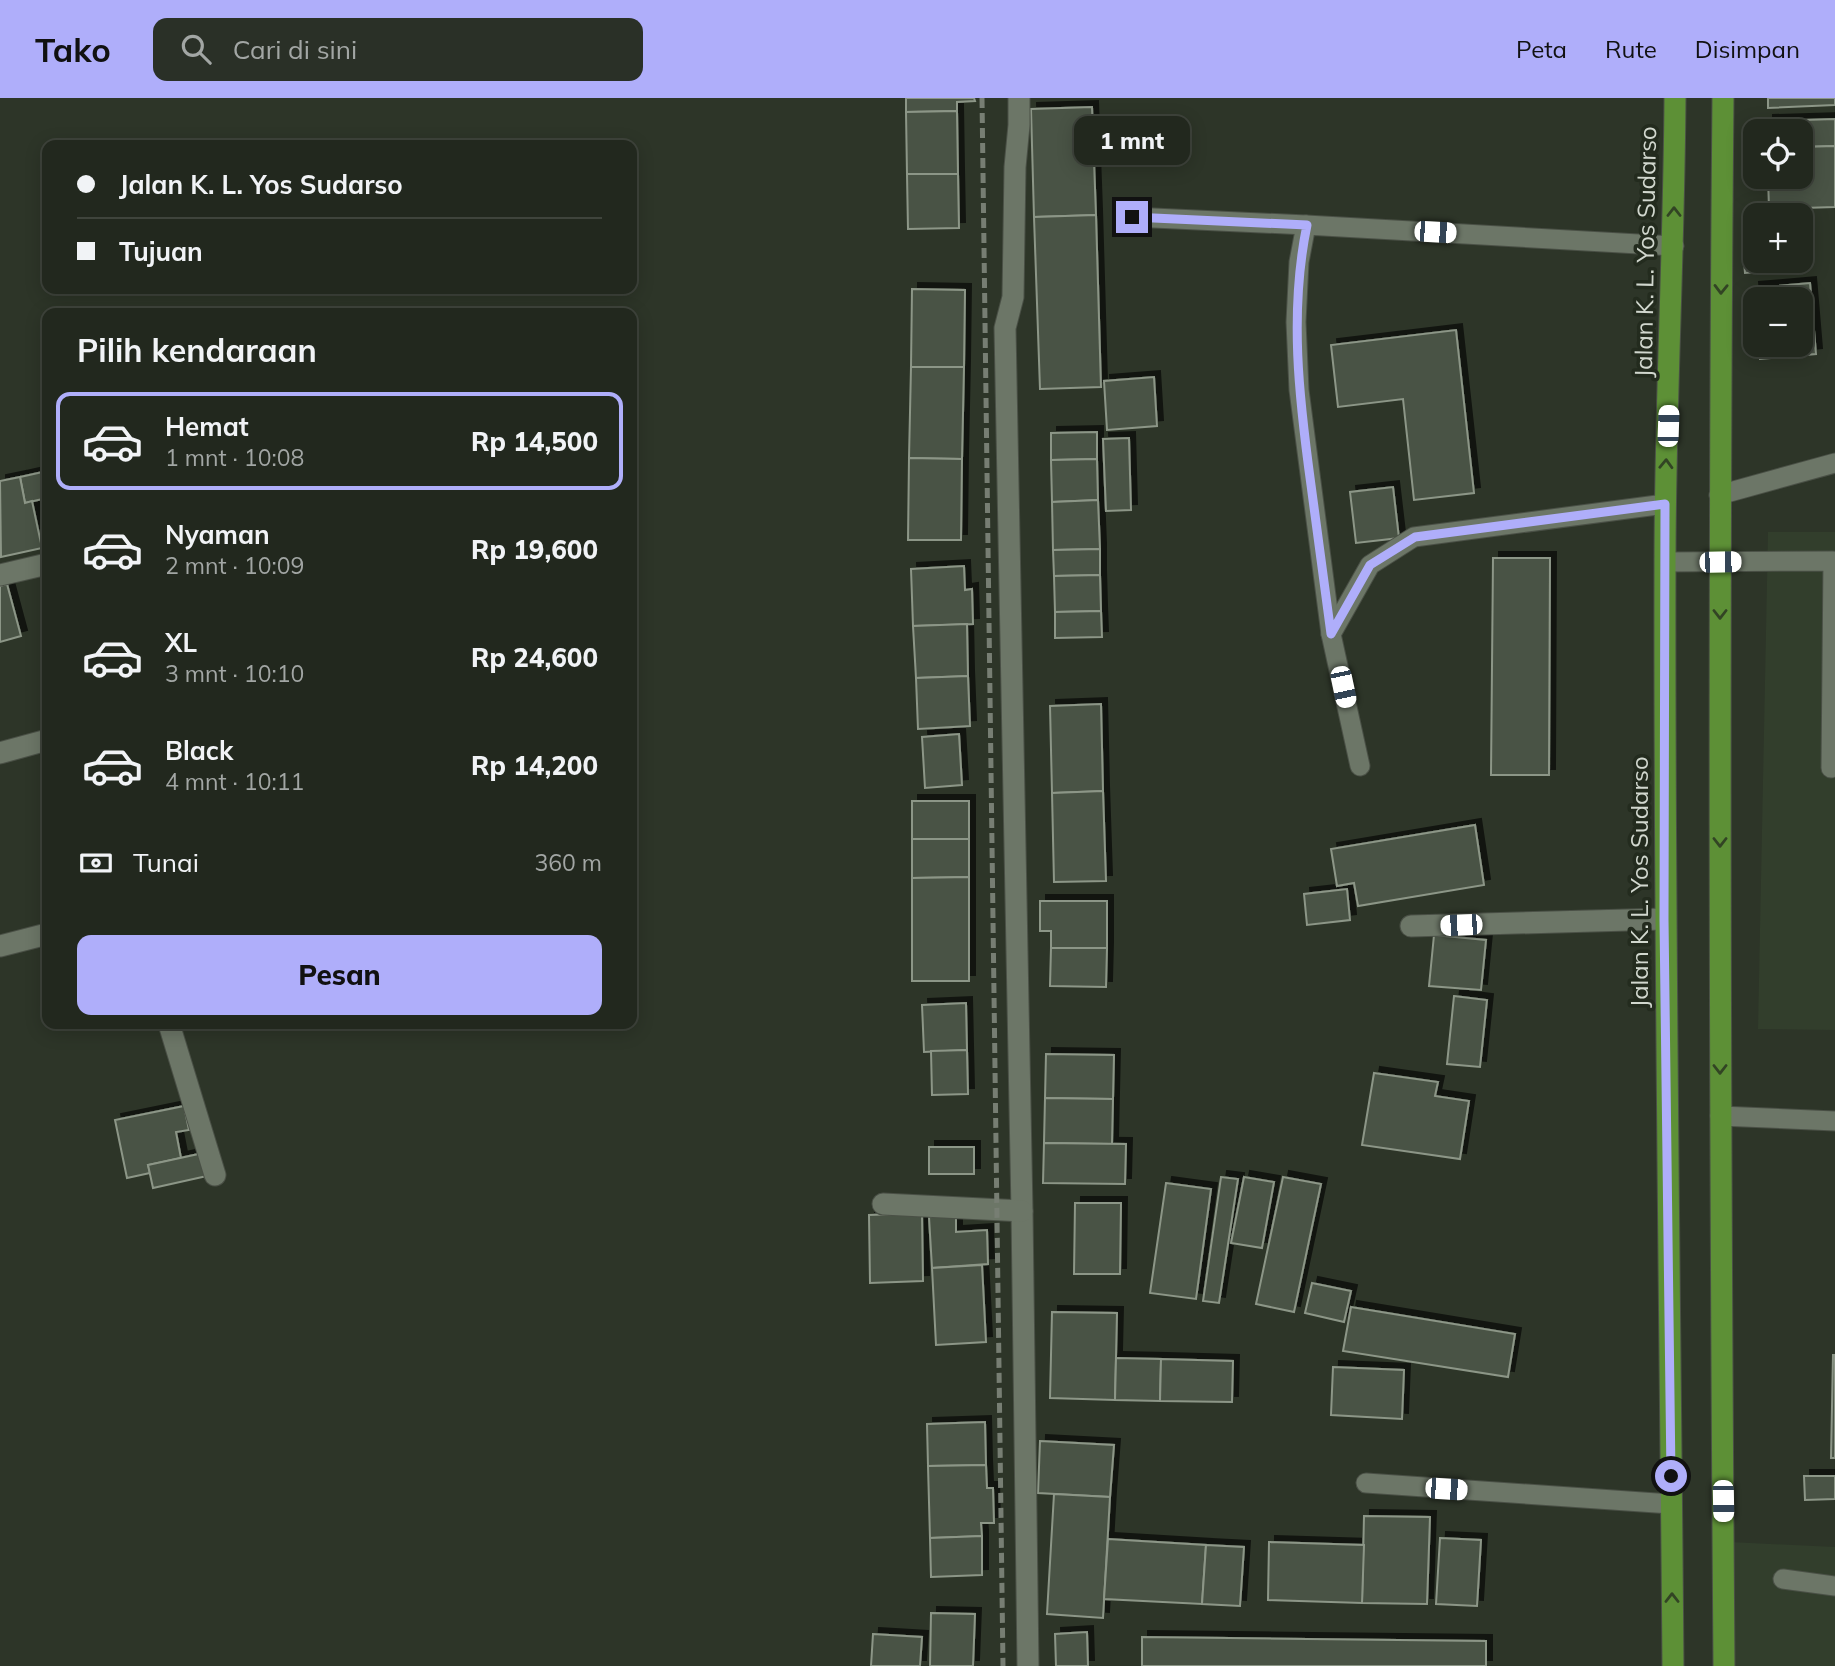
<!DOCTYPE html>
<html lang="id">
<meta charset="utf-8">
<style>
body{margin:0;font-family:Mulish,sans-serif;background:#2a3027;color:#f1f3f6;height:100vh;display:flex;flex-direction:column;font-size:26px;white-space:nowrap}
*{box-sizing:border-box;margin:0}
p{font-size:23px;color:#a2a6a4}
.icon{flex:none;width:38px;height:38px;fill:none;stroke:currentColor;stroke-width:2;stroke-linecap:round;stroke-linejoin:round}
.map{position:relative;flex:1;overflow:hidden}
.sheet{position:absolute;left:42px;top:210px;width:595px;height:721px;display:flex;flex-direction:column;background:#22281e;border-radius:14px;box-shadow:0 4px 18px #0003,0 0 0 2px #3f443c}
.sheet>*{flex:none}
.top-card{position:absolute;left:42px;top:42px;width:595px;height:154px;border-radius:14px;box-shadow:0 4px 18px #0003,0 0 0 2px #3f443c;display:grid;align-content:center;height:154px;padding:0 35px;background:#22281e}
.buttons{position:absolute;left:1743px;top:21px;display:grid;gap:14px}
.buttons a{display:grid;place-items:center;width:70px;height:70px;border-radius:14px;background:#22281e;box-shadow:0 4px 18px #0003,0 0 0 2px #3f443c;font-size:35px}
.end{position:absolute;width:32px;height:32px;margin:-16px;border:9px solid #afaefa;background:#111;box-shadow:0 0 0 4px #111}
.from{border-radius:50%}
.bubble{position:absolute;height:49px;border-radius:14px;background:#22281e;box-shadow:0 4px 18px #0003,0 0 0 2px #3f443c;font-size:23px;font-weight:800;line-height:49px;text-align:center}
.car{position:absolute;width:21px;height:42px;margin:-21px -10px;border-radius:9px;box-shadow:0 0 5px 2px #0007;background:linear-gradient(#fff 24%,#345 0 40%,#fff 0 76%,#345 0 86%,#fff 0)}
.top-card b{display:flex;align-items:center;gap:24px;height:66px;font-size:26px}
.top-card b+b{border-top:2px solid #3f443c}
.top-card i{width:18px;height:18px;background:#f1f3f6}
ul{padding:0;list-style:none}
li{display:flex;align-items:center;gap:21px;height:98px;margin:0 14px 10px;padding:0 21px;border:4px solid transparent;border-radius:14px}
li div{flex:1}
li b{display:block;font-size:26px}
li em{font-style:normal;font-weight:800}
li.current{border-color:#afaefa}
li>.icon{width:63px;height:63px;stroke-width:1.5}
h2{padding:0 35px;font-size:32px;line-height:84px}
.pay{display:flex;align-items:center;gap:18px;height:77px;padding:0 35px;font-size:26px}
.pay p{margin-inline-start:auto}
.action{display:flex;gap:14px;margin-top:auto;padding:14px 35px}
.action a{flex:1;height:80px;border-radius:14px;background:#afaefa;color:#111;font-size:28px;font-weight:800;line-height:80px;text-align:center}
header{display:flex;align-items:center;gap:42px;box-sizing:border-box;height:98px;padding:0 35px;background:#afaefa;color:#111}
header strong{font-size:33px}
nav{display:flex;gap:38px;margin-inline-start:auto;font-size:24px}
.search{width:490px;height:63px;background:#2a3027;display:flex;align-items:center;gap:18px;box-sizing:border-box;padding:0 24px;border-radius:14px;color:#a2a6a4;font-size:26px}
.map>svg:first-child{display:block}
.built{fill:#323e2c}
.building{fill:#4a5345;stroke:#8c9687;stroke-width:2;filter:url(#shadow)}
.lines{fill:none;stroke-linecap:round;stroke-linejoin:round}
.service-casing{stroke:#4a5046;stroke-width:21}
.minor-casing{stroke:#4a5046;stroke-width:23}
.trunk-casing{stroke:#4a5046;stroke-width:23}
.service{stroke:#6c7667;stroke-width:19}
.minor{stroke:#6c7667;stroke-width:21}
.trunk{stroke:#5d9036;stroke-width:21}
.rail{stroke:#777e73;stroke-width:5;stroke-dasharray:10 5;stroke-linecap:butt}
.oneway{stroke:#324424}
.route{stroke:#afaefa;stroke-width:9}
.labels{text-anchor:middle;dominant-baseline:central;stroke-width:7;stroke-linejoin:round;paint-order:stroke}
.street-label{font-size:24px;fill:#d1d7ce;stroke:#232b1e}
</style>
<header>
<strong>Tako</strong>
<div class="search"><svg class="icon" aria-label="search" viewBox="0 0 24 24"><circle cx="10" cy="10" r="6"/><path d="M15 15l6 6"/></svg>Cari di sini</div>
<nav><a>Peta</a><a>Rute</a><a>Disimpan</a></nav>
</header>
<div class="map">
<svg width="1835" height="1568" viewBox="0 0 1835 1568">
<defs>
<filter id="shadow"><feDropShadow dx="6" dy="-6" stdDeviation="0" flood-color="#0009"/></filter>
</defs>
<rect width="100%" height="100%" fill="#2d3528"/>
<!-- built -->
<g class="built">
<path d="M1768 434H1835V932L1758 931Z"/>
<path d="M1730 1444 1835 1449V1568H1732Z"/>
</g>
<!-- building -->
<g class="building">
<path d="M906 0H974L975 3 957 4V13L906 14Z"/>
<path d="M1768 0H1835V7L1768 10Z"/>
<path d="M1092 9 1096 117 1034 119 1031 11Z"/>
<path d="M957 13 958 76H907L906 14Z"/>
<path d="M1835 21V48L1801 49V33H1767V23Z"/>
<path d="M1835 48V109L1769 111 1768 79H1801V49Z"/>
<path d="M907 76H958L959 130 908 131Z"/>
<path d="M1096 117 1101 289 1040 291 1034 119Z"/>
<path d="M1755 151V163H1795L1796 171 1745 175 1743 152Z"/>
<path d="M1810 185 1816 256 1760 261 1758 247H1801V201H1755V213L1753 190Z"/>
<path d="M912 191 965 192 964 269H911Z"/>
<path d="M1456 232 1474 395 1414 402 1403 301 1338 309 1331 247Z"/>
<path d="M911 269H964L962 361 909 360Z"/>
<path d="M1154 279 1157 328 1107 332 1104 283Z"/>
<path d="M1097 334V361L1051 362V335Z"/>
<path d="M1129 340 1131 412 1106 413 1103 341Z"/>
<path d="M909 360 962 361 961 442H908Z"/>
<path d="M1097 361 1098 402 1052 404 1051 362Z"/>
<path d="M47 373V400L25 405 20 379Z"/>
<path d="M20 379 25 405 32 403 42 450 1 459 0 383Z"/>
<path d="M1393 389 1399 440 1356 445 1350 394Z"/>
<path d="M1098 402 1100 451 1053 452 1052 404Z"/>
<path d="M1100 451V477L1054 478 1053 452Z"/>
<path d="M1493 460H1550L1549 677H1491Z"/>
<path d="M964 468 965 492 972 491 973 526 913 528 911 471Z"/>
<path d="M1100 477 1101 513 1055 514 1054 478Z"/>
<path d="M7 486 21 538 0 544V488Z"/>
<path d="M1101 513 1102 539 1055 540V514Z"/>
<path d="M967 526 968 578 916 580 913 528Z"/>
<path d="M968 578 970 628 918 631 916 580Z"/>
<path d="M1101 606 1103 693 1052 695 1050 608Z"/>
<path d="M959 636 962 687 925 690 922 639Z"/>
<path d="M1103 693 1106 783 1054 784 1052 695Z"/>
<rect x="912" y="703" width="57" height="38"/>
<path d="M1475 727 1484 787 1358 808 1354 785 1337 788 1331 751Z"/>
<path d="M912 741H969V779L912 780Z"/>
<path d="M969 779V883H912V780Z"/>
<path d="M1347 791 1350 822 1307 827 1304 796Z"/>
<path d="M1040 803H1107V850H1051V833H1040Z"/>
<path d="M1434 837 1486 842 1481 892 1429 888Z"/>
<path d="M1051 850H1107L1106 889 1050 888Z"/>
<path d="M1454 898 1487 902 1480 969 1447 966Z"/>
<path d="M966 905 967 952 924 954 922 907Z"/>
<path d="M967 952 968 996 932 997 931 953Z"/>
<path d="M1046 956 1114 957 1113 1001 1045 1000Z"/>
<path d="M1374 975 1438 984 1435 998 1469 1003 1460 1061 1362 1047Z"/>
<path d="M1045 1000 1113 1001 1112 1046 1044 1045Z"/>
<path d="M184 1008 189 1032 176 1034 181 1060 148 1067 150 1075 127 1080 115 1022Z"/>
<path d="M1044 1045 1126 1046 1125 1086 1043 1085Z"/>
<rect x="929" y="1049" width="45" height="27"/>
<path d="M203 1055 207 1078 153 1090 148 1067Z"/>
<path d="M1221 1079 1238 1081 1219 1205 1203 1203Z"/>
<path d="M1244 1079 1274 1084 1262 1150 1231 1145Z"/>
<path d="M1283 1079 1321 1086 1294 1214 1256 1206Z"/>
<path d="M1166 1085 1211 1091 1196 1201 1150 1195Z"/>
<path d="M1075 1105H1121L1120 1176H1074Z"/>
<path d="M922 1115 923 1183 870 1185 869 1117Z"/>
<path d="M956 1117V1134L987 1132 988 1166 932 1170 929 1119Z"/>
<path d="M982 1167 986 1244 936 1247 932 1170Z"/>
<path d="M1312 1185 1351 1193 1344 1224 1305 1215Z"/>
<path d="M1351 1209 1515 1236 1508 1279 1343 1253Z"/>
<path d="M1052 1214 1117 1215 1115 1302 1050 1300Z"/>
<path d="M1833 1257H1835V1360H1831Z"/>
<path d="M1116 1260 1161 1261 1160 1303 1115 1302Z"/>
<path d="M1161 1261 1233 1263 1232 1304 1160 1303Z"/>
<path d="M1333 1269 1404 1272 1402 1321 1331 1317Z"/>
<path d="M985 1324 986 1367 928 1368 927 1326Z"/>
<path d="M1040 1343 1114 1347 1110 1399 1038 1395Z"/>
<path d="M986 1367 987 1390H993L994 1425H981L982 1438 930 1440 928 1368Z"/>
<path d="M1804 1378H1835V1401L1805 1402Z"/>
<path d="M1054 1396 1110 1399 1103 1520 1047 1516Z"/>
<path d="M1364 1418 1430 1419 1427 1506 1362 1505Z"/>
<path d="M982 1438V1477L931 1479 930 1440Z"/>
<path d="M1440 1440 1481 1442 1477 1508 1436 1506Z"/>
<path d="M1108 1441 1206 1447 1202 1506 1104 1501Z"/>
<path d="M1269 1444 1364 1447 1362 1505 1268 1502Z"/>
<path d="M1206 1447 1244 1449 1240 1508 1202 1506Z"/>
<path d="M931 1515 975 1516 973 1568H930Z"/>
<path d="M1087 1534 1088 1568H1056L1055 1536Z"/>
<path d="M873 1536 922 1539 920 1568H871Z"/>
<path d="M1142 1539 1486 1543V1568H1142Z"/>
</g>
<g class="lines">
<!-- service casing -->
<g class="service-casing">
<g id="service">
<path d="M1132 119 1306 127"/>
<path d="M1719 397 1835 365"/>
<path d="M1665 464 1833 463 1831 670"/>
<path d="M1331 536 1370 467 1414 439 1665 406"/>
<path d="M1360 668 1331 536 1299 292 1296 224 1299 164 1306 127 1674 148"/>
<path d="M1720 1018 1835 1023"/>
<path d="M1366 1385 1671 1406"/>
<path d="M1783 1481 1835 1488"/>
</g>
</g>
<!-- minor casing -->
<g class="minor-casing">
<g id="minor">
<path d="M1019 0V27L1015 69 1013 199 1005 230 1022 1113 1028 1568"/>
<path d="M0 477 47 466"/>
<path d="M0 655 47 642"/>
<path d="M1411 828 1664 821"/>
<path d="M0 848 47 836"/>
<path d="M169 926 215 1077"/>
<path d="M883 1106 1022 1113"/>
</g>
</g>
<!-- trunk casing -->
<g class="trunk-casing">
<g id="trunk">
<path d="M1723 0C1718 523 1720 1045 1724 1568"/>
<path d="M1673 1568C1670 1200 1664 833 1665 465 1665 310 1674 155 1675 0"/>
</g>
</g>
<!-- service -->
<use href="#service" class="service"/>
<!-- minor -->
<use href="#minor" class="minor"/>
<!-- trunk -->
<use href="#trunk" class="trunk"/>
<!-- rail -->
<path class="rail" d="M982 0 1003 1568"/>
</g>
<!-- one-way arrows -->
<defs><path id="oneway-chevron" d="M-2-3.5L2.5 0L-2 3.5" fill="none" stroke-width="1.6" stroke-linecap="round" stroke-linejoin="round" transform="scale(1.75)"/></defs>
<g class="oneway">
<use href="#oneway-chevron" transform="translate(1674 114) rotate(-90)"/>
<use href="#oneway-chevron" transform="translate(1721 191) rotate(91)"/>
<use href="#oneway-chevron" transform="translate(1666 366) rotate(-88)"/>
<use href="#oneway-chevron" transform="translate(1720 516) rotate(90)"/>
<use href="#oneway-chevron" transform="translate(1720 744) rotate(90)"/>
<use href="#oneway-chevron" transform="translate(1720 971) rotate(90)"/>
<use href="#oneway-chevron" transform="translate(1672 1500) rotate(-90)"/>
</g>
<g class="lines">
<!-- route -->
<path class="route" d="M1132 119 1307 127C1289 214 1299 300 1311 387 1318 437 1324 486 1331 536L1370 467 1415 439 1665 406 1664 821 1671 1378"/>
</g>
<g class="labels">
<!-- street labels -->
<g class="street-label">
<text transform="translate(1645 154) rotate(-89)">Jalan K. L. Yos Sudarso</text>
<text transform="translate(1639 784) rotate(-90)">Jalan K. L. Yos Sudarso</text>
</g>
</g>
</svg>
<div class="buttons">
<a><svg class="icon" aria-label="locate" viewBox="0 0 24 24"><circle cx="12" cy="12" r="6"/><path d="M12 2v4M12 18v4M2 12h4M18 12h4"/></svg></a>
<a>+</a>
<a>−</a>
</div>
<i class="end from" style="left:1671px;top:1378px"></i>
<i class="end" style="left:1132px;top:119px"></i>
<div class="bubble" style="left:1074px;top:18px;width:116px">1 mnt</div>
<i class="car" style="left:1435px;top:134px;rotate:93deg"></i>
<i class="car" style="left:1668px;top:328px;rotate:2deg"></i>
<i class="car" style="left:1720px;top:464px;rotate:89deg"></i>
<i class="car" style="left:1343px;top:589px;rotate:168deg"></i>
<i class="car" style="left:1461px;top:827px;rotate:268deg"></i>
<i class="car" style="left:1446px;top:1391px;rotate:94deg"></i>
<i class="car" style="left:1723px;top:1403px;rotate:179deg"></i>
<div class="top-card">
<b><i class="from"></i>Jalan K. L. Yos Sudarso</b>
<b><i></i>Tujuan</b>
</div>
<section class="sheet">
<h2>Pilih kendaraan</h2>
<ul>
<li class="current"><svg class="icon" aria-label="car" viewBox="0 0 24 24"><path d="M5 17H2v-5l4-1 3-4h7l3 4 3 1v5h-3M9 17h6M6 11h13"/><circle cx="7" cy="17" r="2"/><circle cx="17" cy="17" r="2"/></svg><div><b>Hemat</b><p>1 mnt · 10:08</p></div><em>Rp 14,500</em></li>
<li><svg class="icon" aria-label="car" viewBox="0 0 24 24"><path d="M5 17H2v-5l4-1 3-4h7l3 4 3 1v5h-3M9 17h6M6 11h13"/><circle cx="7" cy="17" r="2"/><circle cx="17" cy="17" r="2"/></svg><div><b>Nyaman</b><p>2 mnt · 10:09</p></div><em>Rp 19,600</em></li>
<li><svg class="icon" aria-label="car" viewBox="0 0 24 24"><path d="M5 17H2v-5l4-1 3-4h7l3 4 3 1v5h-3M9 17h6M6 11h13"/><circle cx="7" cy="17" r="2"/><circle cx="17" cy="17" r="2"/></svg><div><b>XL</b><p>3 mnt · 10:10</p></div><em>Rp 24,600</em></li>
<li><svg class="icon" aria-label="car" viewBox="0 0 24 24"><path d="M5 17H2v-5l4-1 3-4h7l3 4 3 1v5h-3M9 17h6M6 11h13"/><circle cx="7" cy="17" r="2"/><circle cx="17" cy="17" r="2"/></svg><div><b>Black</b><p>4 mnt · 10:11</p></div><em>Rp 14,200</em></li>
</ul>
<div class="pay"><svg class="icon" aria-label="cash" viewBox="0 0 24 24"><path d="M3 7h18v10H3z"/><circle cx="12" cy="12" r="2"/></svg>Tunai<p>360 m</p></div>
<div class="action"><a>Pesan</a></div>
</section>
</div>
